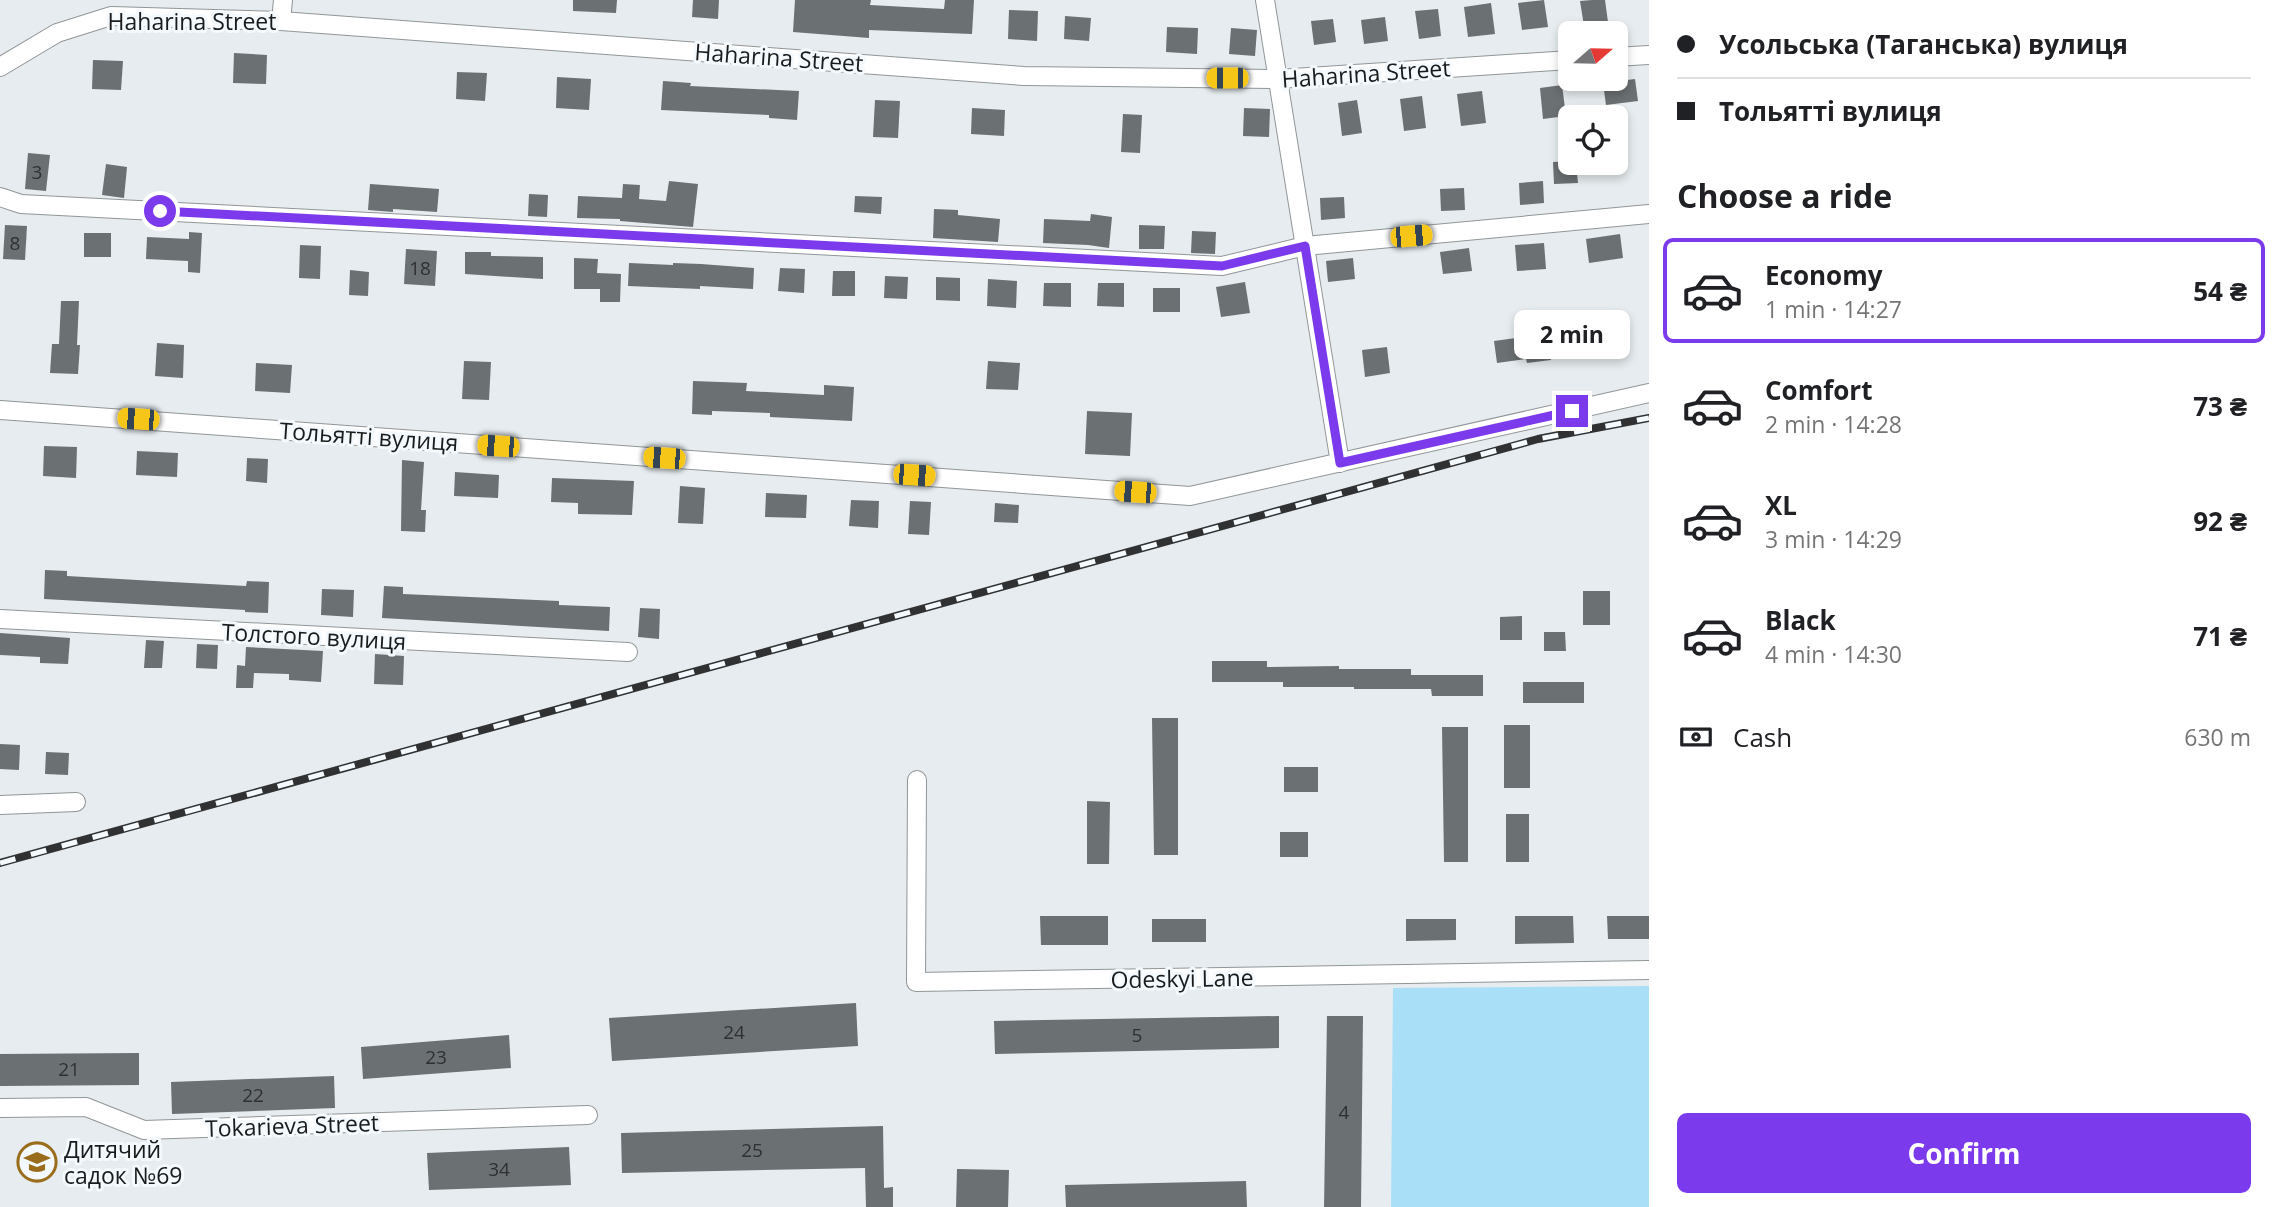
<!DOCTYPE html>
<meta charset="utf-8">
<style>
body{margin:0;font-family:"Open Sans",sans-serif;background:#f6f6f6;color:#202124;height:100vh;display:flex;flex-direction:column;font-size:26px;white-space:nowrap}
*{box-sizing:border-box;margin:0}
p{font-size:23px;color:#757577}
.icon{flex:none;width:38px;height:38px;fill:none;stroke:currentColor;stroke-width:2;stroke-linecap:round;stroke-linejoin:round}
.map{position:relative;flex:1;overflow:hidden}
.details{display:flex;flex-direction:column;background:#fff;width:630px}
.details>*{flex:none}
.guide{display:grid;align-content:center;height:154px;padding:0 28px;background:#fff}
.needle{width:46px;rotate:70deg}
.controls{position:absolute;left:1558px;top:21px;display:grid;gap:14px}
.controls a{display:grid;place-items:center;width:70px;height:70px;border-radius:10px;background:#fff;box-shadow:0 4px 10px #0003;font-size:35px}
.end{position:absolute;width:32px;height:32px;margin:-16px;border:9px solid #7c3aed;background:#fff;box-shadow:0 0 0 4px #fff}
.from{border-radius:50%}
.bubble{position:absolute;height:49px;border-radius:10px;background:#fff;box-shadow:0 4px 10px #0003;font-size:23px;font-weight:700;line-height:49px;text-align:center}
.car{position:absolute;width:21px;height:42px;margin:-21px -10px;border-radius:9px;box-shadow:0 0 5px 2px #0007;background:linear-gradient(#f5c518 24%,#345 0 40%,#f5c518 0 76%,#345 0 86%,#f5c518 0)}
.guide b{display:flex;align-items:center;gap:24px;height:66px;font-size:26px}
.guide b+b{border-top:2px solid #e0e0e0}
.guide i{width:18px;height:18px;background:#202124}
ul{padding:0;list-style:none}
li{display:flex;align-items:center;gap:21px;height:105px;margin:0 14px 10px;padding:0 14px;border:4px solid transparent;border-radius:10px}
li div{flex:1}
li b{display:block;font-size:26px}
li em{font-style:normal;font-weight:700}
li.active{border-color:#7c3aed}
li>.icon{width:63px;height:63px;stroke-width:1.5}
h2{padding:0 28px;font-size:32px;line-height:84px}
.pay{display:flex;align-items:center;gap:18px;height:77px;padding:0 28px;font-size:26px}
.pay p{margin-inline-start:auto}
.action{display:flex;gap:14px;margin-top:auto;padding:14px 28px}
.action a{flex:1;height:80px;border-radius:10px;background:#7c3aed;color:#fff;font-size:28px;font-weight:700;line-height:80px;text-align:center}
main{display:flex;flex:1;min-height:0}
.map>svg:first-child{display:block}
.green{fill:#a9e0f8}
.building{fill:#6b7072}
.lines{fill:none;stroke-linecap:round;stroke-linejoin:round}
.minor-casing{stroke:#909698;stroke-width:20}
.minor{stroke:#fff;stroke-width:18}
.rail-casing{stroke:#2f3132;stroke-width:8}
.rail{stroke:#f3f9fc;stroke-width:5;stroke-dasharray:16;stroke-linecap:butt}
.route{stroke:#7c3aed;stroke-width:9}
.labels{text-anchor:middle;dominant-baseline:central;stroke-width:6;stroke-linejoin:round;paint-order:stroke}
.number-label{font-size:19px;fill:#2e3032}
.street-label{font-size:23px;fill:#191b1c;stroke:#f3f9fc}
.poi-label{font-size:23px;fill:#191b1c;stroke:#f3f9fc;text-anchor:start}
</style>
<main>
<div class="map">
<svg width="1649" height="1207" viewBox="0 0 1649 1207">
<rect width="100%" height="100%" fill="#e6ecef"/>
<!-- green -->
<path class="green" d="M1649 986V1207H1391L1393 988Z"/>
<!-- building -->
<g class="building">
<path d="M573 0H617L616 13 573 11Z"/>
<path d="M693 0H719L718 19 692 17Z"/>
<path d="M795 0H871L870 5 944 9 945 0H974L972 34 869 30V38L793 32Z"/>
<path d="M1544 0 1548 27 1522 30 1518 3Z"/>
<path d="M1592 0H1605L1608 22 1584 26 1580 1Z"/>
<path d="M1491 3 1495 34 1468 37 1464 7Z"/>
<path d="M1438 9 1441 36 1419 39 1415 11Z"/>
<path d="M1009 10 1038 11 1037 41 1008 39Z"/>
<path d="M1065 16 1091 18 1089 41 1064 39Z"/>
<path d="M1385 17 1388 41 1364 44 1361 20Z"/>
<path d="M1333 19 1336 42 1314 45 1311 21Z"/>
<path d="M1167 27 1198 28 1197 54 1166 52Z"/>
<path d="M1231 28 1257 30 1255 56 1229 54Z"/>
<path d="M234 53 267 55 266 84 233 83Z"/>
<path d="M93 60 123 61 121 90 92 89Z"/>
<path d="M457 72 487 73 485 101 456 99Z"/>
<path d="M557 77 591 79 589 110 556 108Z"/>
<path d="M1635 79 1638 101 1606 105 1603 83Z"/>
<path d="M663 81 691 83 690 86 799 91 797 120 769 118V115L661 110Z"/>
<path d="M1562 85 1566 116 1543 119 1540 88Z"/>
<path d="M1482 91 1486 123 1461 126 1457 94Z"/>
<path d="M1422 96 1426 128 1404 131 1400 99Z"/>
<path d="M875 100 900 101 898 138 873 137Z"/>
<path d="M1357 100 1362 133 1342 136 1338 103Z"/>
<path d="M972 108 1005 110 1004 136 971 134Z"/>
<path d="M1244 108 1270 109 1269 137 1243 136Z"/>
<path d="M1123 114 1142 115 1140 153 1121 152Z"/>
<path d="M28 153 50 155 46 191 25 189Z"/>
<path d="M1570 161 1576 163 1578 183 1554 184 1553 162Z"/>
<path d="M106 164 127 167 124 198 102 195Z"/>
<path d="M669 181 698 184 693 227 620 221V219L577 218 578 196 622 198 623 184 640 185 639 199 666 201Z"/>
<path d="M1543 181 1544 203 1520 205 1519 183Z"/>
<path d="M370 184 439 189 437 212 393 209V212L368 210Z"/>
<path d="M1464 188 1465 210 1441 211 1440 189Z"/>
<path d="M529 194 548 195 547 217 528 216Z"/>
<path d="M855 196 882 197 881 214 854 212Z"/>
<path d="M1344 197 1345 218 1321 220 1320 198Z"/>
<path d="M934 209 958 210V215L1000 219 998 242 933 238Z"/>
<path d="M1091 214 1112 217 1109 248 1088 245 1043 243 1044 219 1090 221Z"/>
<path d="M5 225 27 226 25 260 3 259Z"/>
<path d="M1139 225 1165 226 1164 249H1139Z"/>
<path d="M1192 231 1216 232 1215 254 1191 253Z"/>
<path d="M189 232 202 233 200 273 188 272V261L146 259 147 237 189 239Z"/>
<rect x="84" y="233" width="27" height="24"/>
<path d="M1620 234 1623 258 1589 263 1586 239Z"/>
<path d="M1544 243 1546 269 1517 271 1515 245Z"/>
<path d="M300 245 321 246 320 279 299 278Z"/>
<path d="M1469 248 1472 271 1443 274 1440 252Z"/>
<path d="M406 249 437 251 435 286 404 284Z"/>
<path d="M465 252H491V256L543 257V279L465 274Z"/>
<path d="M574 258 598 259 597 273 621 274 620 302H600V289H574Z"/>
<path d="M1353 258 1355 279 1328 282 1326 261Z"/>
<path d="M629 263 673 265V263L701 264 754 268 753 289 700 286V289L628 286Z"/>
<path d="M780 268 805 269 804 293 778 291Z"/>
<path d="M350 270 369 272 368 296 349 295Z"/>
<path d="M833 271H855V296H832Z"/>
<path d="M885 276 908 277 907 299 884 298Z"/>
<path d="M936 277 960 278V301L936 300Z"/>
<path d="M988 279 1017 281 1016 308 987 306Z"/>
<path d="M1245 282 1250 313 1221 317 1216 287Z"/>
<path d="M1044 283H1071V307L1043 306Z"/>
<path d="M1098 283H1124V307L1097 306Z"/>
<rect x="1153" y="288" width="27" height="24"/>
<path d="M61 301H79L77 345H80L78 374 50 373 52 344H59Z"/>
<path d="M1613 321 1616 350 1586 354 1582 325Z"/>
<path d="M1546 328 1551 360 1527 363 1526 359 1497 363 1494 341 1523 337V331Z"/>
<path d="M157 343 184 345 183 378 155 376Z"/>
<path d="M1387 347 1390 373 1365 377 1362 350Z"/>
<path d="M464 361 491 362 489 400 462 399Z"/>
<path d="M988 361 1020 363 1018 390 986 389Z"/>
<path d="M256 363 292 365 290 393 255 391Z"/>
<path d="M693 381 747 383 746 391 824 395V385L854 387 852 421 770 417V413L712 411V415L692 414Z"/>
<path d="M1087 411 1132 413 1130 456 1085 454Z"/>
<path d="M44 446 77 447 76 478 43 476Z"/>
<path d="M137 451 178 453 177 477 136 475Z"/>
<path d="M247 458 268 459 267 483 246 481Z"/>
<path d="M402 460 424 462 421 510H426L425 532 401 531Z"/>
<path d="M455 472 499 475 498 498 454 496Z"/>
<path d="M552 478 634 481 632 515 578 514V503L551 502Z"/>
<path d="M680 486 705 488 703 524 678 523Z"/>
<path d="M766 493 807 495 806 518 765 517Z"/>
<path d="M851 500 879 501 878 528 849 526Z"/>
<path d="M910 501 931 502 929 535 908 534Z"/>
<path d="M995 503 1019 505 1018 523 994 522Z"/>
<path d="M45 570 67 571V576L172 582 246 586 247 581 269 582 268 613 245 612V610L44 599Z"/>
<path d="M384 586 403 587V594L559 601V605L610 607 609 631 382 618Z"/>
<path d="M322 589 354 590 353 617 321 615Z"/>
<rect x="1583" y="591" width="27" height="34"/>
<path d="M640 608 660 609 659 639 638 637Z"/>
<path d="M1522 616V640H1500V617Z"/>
<path d="M1544 632H1565L1566 651H1544Z"/>
<path d="M0 633 70 638 68 664 40 663V657L0 655Z"/>
<path d="M146 640 164 641 162 668H144Z"/>
<path d="M197 644 218 645 217 669 196 668Z"/>
<path d="M246 647 323 651 321 682 289 680V674L254 673 253 688H236L237 665 245 666Z"/>
<path d="M375 654 404 656 403 685 374 684Z"/>
<path d="M1212 661H1267V667L1339 666V669H1411V675H1483V696H1432L1431 689H1354V687H1283V682H1212Z"/>
<rect x="1523" y="682" width="61" height="21"/>
<path d="M1152 718H1178V855H1154Z"/>
<rect x="1504" y="725" width="26" height="63"/>
<path d="M1442 727H1468V862H1444Z"/>
<path d="M0 744 20 745 19 770 0 769Z"/>
<path d="M46 752 69 753 68 775 45 774Z"/>
<rect x="1284" y="767" width="34" height="25"/>
<path d="M1087 801 1110 802 1109 864H1087Z"/>
<rect x="1506" y="814" width="23" height="48"/>
<rect x="1280" y="832" width="28" height="25"/>
<path d="M1040 916H1108V945H1041Z"/>
<path d="M1515 916H1573L1574 943 1515 944Z"/>
<path d="M1607 916H1649V939H1608Z"/>
<rect x="1152" y="919" width="54" height="23"/>
<path d="M1406 919H1456V940L1406 941Z"/>
<path d="M856 1003 858 1046 612 1061 609 1018Z"/>
<path d="M1279 1016V1048L995 1054 994 1021Z"/>
<path d="M1327 1016H1363L1361 1207H1324Z"/>
<path d="M509 1035 511 1068 363 1079 361 1047Z"/>
<path d="M139 1053V1085L0 1086V1054Z"/>
<path d="M334 1076 335 1108 172 1114 171 1082Z"/>
<path d="M883 1126 884 1188 893 1187V1207H866L865 1168 622 1173 621 1133Z"/>
<path d="M569 1147 571 1185 429 1190 427 1153Z"/>
<path d="M957 1169 1009 1170 1008 1207H956Z"/>
<path d="M1246 1181 1247 1207H1066L1065 1185Z"/>
</g>
<g class="lines">
<!-- minor casing -->
<g class="minor-casing">
<g id="minor">
<path d="M1265 0 1340 463"/>
<path d="M281 21 283 0"/>
<path d="M1615 57 1649 55"/>
<path d="M0 67 57 33 111 16 281 21 1024 76 1278 79 1570 60"/>
<path d="M0 197 21 204 1222 266 1305 246 1649 214"/>
<path d="M0 410 1190 496 1649 393"/>
<path d="M0 619 628 652"/>
<path d="M917 780 916 982 1649 970"/>
<path d="M0 805 76 802"/>
<path d="M0 1108 86 1107 144 1130 588 1115"/>
</g>
</g>
<!-- minor -->
<use href="#minor" class="minor"/>
<!-- rail casing -->
<g class="rail-casing">
<path id="rail" d="M0 863 1538 439 1649 418"/>
</g>
<!-- rail -->
<use href="#rail" class="rail"/>
</g>
<g class="lines">
<!-- route -->
<path class="route" d="M160 211 1222 266 1305 246 1340 463 1572 411"/>
</g>
<!-- icons -->
<defs>
<g id="school-ring" transform="scale(2.0125)"><circle r="9.5" fill="#f3f9fc" stroke="#9a6d1d" stroke-width="1.5"/><path d="M0-5L7-2L0 1L-7-2ZM-4 1L0 2.5L4 1V4Q0 6-4 4Z" fill="#9a6d1d"/></g>
</defs>
<g fill-rule="evenodd">
<use href="#school-ring" x="37" y="1162"/>
</g>
<g class="labels">
<!-- number labels -->
<g class="number-label">
<text x="37" y="172">3</text>
<text x="15" y="243">8</text>
<text x="420" y="268">18</text>
<text x="734" y="1032">24</text>
<text x="1137" y="1035">5</text>
<text x="436" y="1057">23</text>
<text x="69" y="1069">21</text>
<text x="253" y="1095">22</text>
<text x="1344" y="1112">4</text>
<text x="752" y="1150">25</text>
<text x="499" y="1169">34</text>
</g>
<!-- street labels -->
<g class="street-label">
<text x="192" y="21">Haharina Street</text>
<text transform="translate(779 57) rotate(4)">Haharina Street</text>
<text transform="translate(1366 73) rotate(-4)">Haharina Street</text>
<text transform="translate(369 436) rotate(4)">Тольятті вулиця</text>
<text transform="translate(314 636) rotate(3)">Толстого вулиця</text>
<text transform="translate(1182 978) rotate(-1)">Odeskyi Lane</text>
<text transform="translate(292 1125) rotate(-2)">Tokarieva Street</text>
</g>
<!-- poi labels -->
<g class="poi-label">
<text x="64" y="1149">Дитячий<tspan x="64" dy="26">садок №69</tspan></text>
</g>
</g>
</svg>
<div class="controls">
<a><svg class="needle" viewBox="-14 -14 28 28"><path d="M0-13l5 13h-10z" fill="#e53935"/><path d="M0 13l5-13h-10z" fill="#757577"/></svg></a>
<a><svg class="icon" aria-label="locate" viewBox="0 0 24 24"><circle cx="12" cy="12" r="6"/><path d="M12 2v4M12 18v4M2 12h4M18 12h4"/></svg></a>
</div>
<i class="end from" style="left:160px;top:211px"></i>
<i class="end" style="left:1572px;top:411px"></i>
<div class="bubble" style="left:1514px;top:310px;width:116px">2 min</div>
<i class="car" style="left:1227px;top:78px;rotate:270deg"></i>
<i class="car" style="left:1411px;top:236px;rotate:85deg"></i>
<i class="car" style="left:138px;top:419px;rotate:274deg"></i>
<i class="car" style="left:498px;top:446px;rotate:274deg"></i>
<i class="car" style="left:664px;top:458px;rotate:274deg"></i>
<i class="car" style="left:914px;top:475px;rotate:94deg"></i>
<i class="car" style="left:1135px;top:492px;rotate:274deg"></i>
</div>
<section class="details">
<div class="guide">
<b><i class="from"></i>Усольська (Таганська) вулиця</b>
<b><i></i>Тольятті вулиця</b>
</div>
<h2>Choose a ride</h2>
<ul>
<li class="active"><svg class="icon" aria-label="car" viewBox="0 0 24 24"><path d="M5 17H2v-5l4-1 3-4h7l3 4 3 1v5h-3M9 17h6M6 11h13"/><circle cx="7" cy="17" r="2"/><circle cx="17" cy="17" r="2"/></svg><div><b>Economy</b><p>1 min · 14:27</p></div><em>54 ₴</em></li>
<li><svg class="icon" aria-label="car" viewBox="0 0 24 24"><path d="M5 17H2v-5l4-1 3-4h7l3 4 3 1v5h-3M9 17h6M6 11h13"/><circle cx="7" cy="17" r="2"/><circle cx="17" cy="17" r="2"/></svg><div><b>Comfort</b><p>2 min · 14:28</p></div><em>73 ₴</em></li>
<li><svg class="icon" aria-label="car" viewBox="0 0 24 24"><path d="M5 17H2v-5l4-1 3-4h7l3 4 3 1v5h-3M9 17h6M6 11h13"/><circle cx="7" cy="17" r="2"/><circle cx="17" cy="17" r="2"/></svg><div><b>XL</b><p>3 min · 14:29</p></div><em>92 ₴</em></li>
<li><svg class="icon" aria-label="car" viewBox="0 0 24 24"><path d="M5 17H2v-5l4-1 3-4h7l3 4 3 1v5h-3M9 17h6M6 11h13"/><circle cx="7" cy="17" r="2"/><circle cx="17" cy="17" r="2"/></svg><div><b>Black</b><p>4 min · 14:30</p></div><em>71 ₴</em></li>
</ul>
<div class="pay"><svg class="icon" aria-label="cash" viewBox="0 0 24 24"><path d="M3 7h18v10H3z"/><circle cx="12" cy="12" r="2"/></svg>Cash<p>630 m</p></div>
<div class="action"><a>Confirm</a></div>
</section>
</main>
